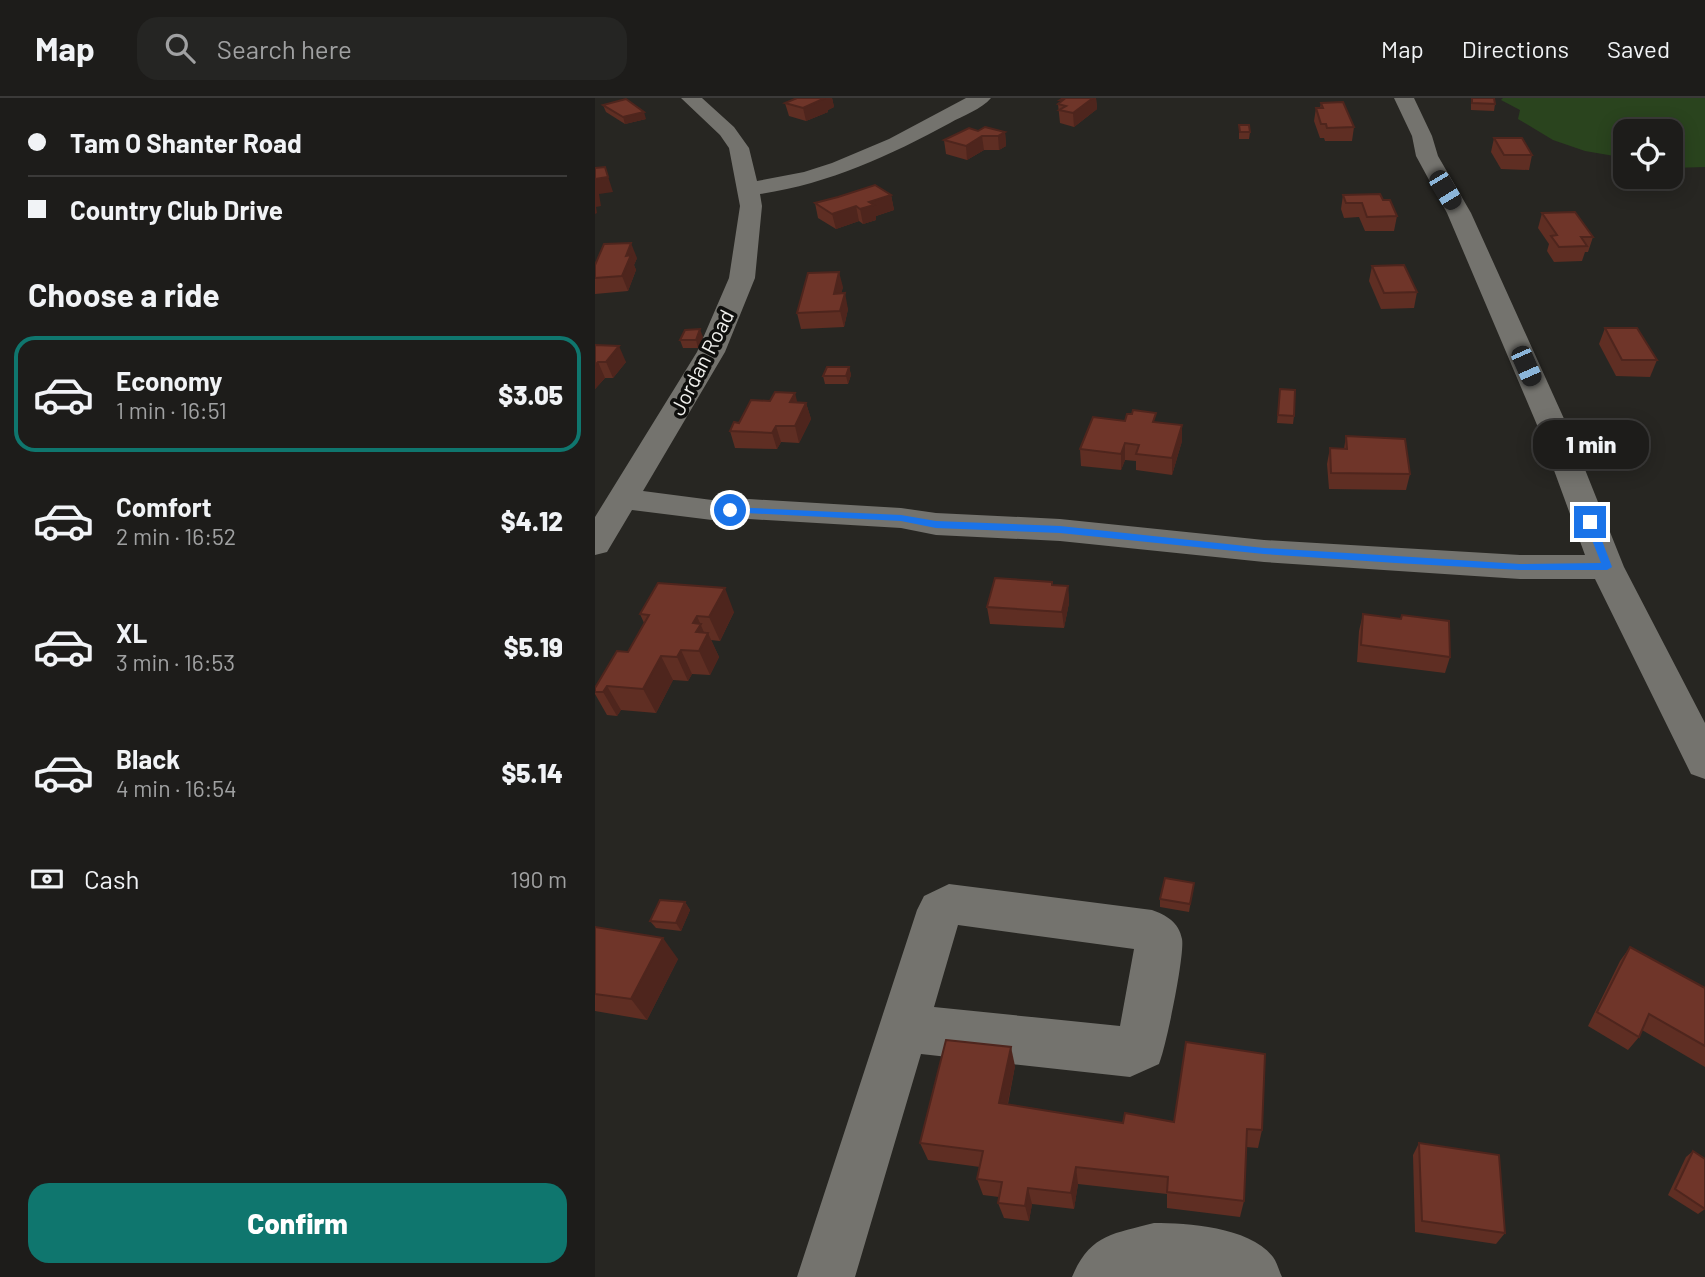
<!DOCTYPE html>
<meta charset="utf-8">
<style>
body{margin:0;font-family:Barlow,sans-serif;background:#252523;color:#f1f3f6;height:100vh;display:flex;flex-direction:column;font-size:26px;white-space:nowrap}
*{box-sizing:border-box;margin:0}
p{font-size:23px;color:#a0a1a2}
.icon{flex:none;width:38px;height:38px;fill:none;stroke:currentColor;stroke-width:2;stroke-linecap:round;stroke-linejoin:round}
.map{position:relative;flex:1;overflow:hidden}
.side{display:flex;flex-direction:column;background:#1d1c1a;width:595px}
.side>*{flex:none}
.guide{display:grid;align-content:center;height:154px;padding:0 28px;background:#1d1c1a}
.buttons{position:absolute;left:1018px;top:21px;display:grid;gap:14px}
.buttons a{display:grid;place-items:center;width:70px;height:70px;border-radius:14px;background:#1d1c1a;box-shadow:0 4px 18px #0003,0 0 0 2px #3b3a39;font-size:35px}
.end{position:absolute;width:32px;height:32px;margin:-16px;border:9px solid #1a73e8;background:#fff;box-shadow:0 0 0 4px #fff}
.from{border-radius:50%}
.bubble{position:absolute;height:49px;border-radius:21px;background:#1d1c1a;box-shadow:0 4px 18px #0003,0 0 0 2px #3b3a39;font-size:23px;font-weight:800;line-height:49px;text-align:center}
.car{position:absolute;width:21px;height:42px;margin:-21px -10px;border-radius:9px;box-shadow:0 0 5px 2px #0007;background:linear-gradient(#222 24%,#8ab4d8 0 40%,#222 0 76%,#8ab4d8 0 86%,#222 0)}
.guide b{display:flex;align-items:center;gap:24px;height:66px;font-size:26px}
.guide b+b{border-top:2px solid #3b3a39}
.guide i{width:18px;height:18px;background:#f1f3f6}
ul{padding:0;list-style:none}
li{display:flex;align-items:center;gap:21px;height:116px;margin:0 14px 10px;padding:0 14px;border:4px solid transparent;border-radius:21px}
li div{flex:1}
li b{display:block;font-size:26px}
li em{font-style:normal;font-weight:800}
li.selected{border-color:#0f766e}
li>.icon{width:63px;height:63px;stroke-width:1.5}
h2{padding:0 28px;font-size:32px;line-height:84px}
.pay{display:flex;align-items:center;gap:18px;height:77px;padding:0 28px;font-size:26px}
.pay p{margin-inline-start:auto}
.primary-button{display:flex;gap:14px;margin-top:auto;padding:14px 28px}
.primary-button a{flex:1;height:80px;border-radius:21px;background:#0f766e;color:#fff;font-size:28px;font-weight:800;line-height:80px;text-align:center}
header{display:flex;align-items:center;gap:42px;box-sizing:border-box;height:98px;padding:0 35px;background:#1d1c1a;border-bottom:2px solid #3b3a39}
header strong{font-size:33px}
nav{display:flex;gap:38px;margin-inline-start:auto;font-size:24px}
.search{width:490px;height:63px;background:#252523;display:flex;align-items:center;gap:18px;box-sizing:border-box;padding:0 24px;border-radius:21px;color:#a0a1a2;font-size:26px}
main{display:flex;flex:1;min-height:0}
.map>svg:first-child{display:block}
.green{fill:#2a441e}
.lines{fill:none;stroke-linecap:round;stroke-linejoin:round}
.minor{fill:#74736e;fill-rule:evenodd}
.wall{fill:#5f2e23}
.shaded-wall{fill:#4e251d}
.building{fill:#6f3529;stroke:#4e251d;stroke-width:2}
.route{fill:#1a73e8}
.labels{text-anchor:middle;dominant-baseline:central;stroke-width:7;stroke-linejoin:round;paint-order:stroke}
.far-street-label{font-size:21px;fill:#f2f2ef;stroke:#0f0f0d}
</style>
<header>
<strong>Map</strong>
<div class="search"><svg class="icon" aria-label="search" viewBox="0 0 24 24"><circle cx="10" cy="10" r="6"/><path d="M15 15l6 6"/></svg>Search here</div>
<nav><a>Map</a><a>Directions</a><a>Saved</a></nav>
</header>
<main>
<section class="side">
<div class="guide">
<b><i class="from"></i>Tam O Shanter Road</b>
<b><i></i>Country Club Drive</b>
</div>
<h2>Choose a ride</h2>
<ul>
<li class="selected"><svg class="icon" aria-label="car" viewBox="0 0 24 24"><path d="M5 17H2v-5l4-1 3-4h7l3 4 3 1v5h-3M9 17h6M6 11h13"/><circle cx="7" cy="17" r="2"/><circle cx="17" cy="17" r="2"/></svg><div><b>Economy</b><p>1 min · 16:51</p></div><em>$3.05</em></li>
<li><svg class="icon" aria-label="car" viewBox="0 0 24 24"><path d="M5 17H2v-5l4-1 3-4h7l3 4 3 1v5h-3M9 17h6M6 11h13"/><circle cx="7" cy="17" r="2"/><circle cx="17" cy="17" r="2"/></svg><div><b>Comfort</b><p>2 min · 16:52</p></div><em>$4.12</em></li>
<li><svg class="icon" aria-label="car" viewBox="0 0 24 24"><path d="M5 17H2v-5l4-1 3-4h7l3 4 3 1v5h-3M9 17h6M6 11h13"/><circle cx="7" cy="17" r="2"/><circle cx="17" cy="17" r="2"/></svg><div><b>XL</b><p>3 min · 16:53</p></div><em>$5.19</em></li>
<li><svg class="icon" aria-label="car" viewBox="0 0 24 24"><path d="M5 17H2v-5l4-1 3-4h7l3 4 3 1v5h-3M9 17h6M6 11h13"/><circle cx="7" cy="17" r="2"/><circle cx="17" cy="17" r="2"/></svg><div><b>Black</b><p>4 min · 16:54</p></div><em>$5.14</em></li>
</ul>
<div class="pay"><svg class="icon" aria-label="cash" viewBox="0 0 24 24"><path d="M3 7h18v10H3z"/><circle cx="12" cy="12" r="2"/></svg>Cash<p>190 m</p></div>
<div class="primary-button"><a>Confirm</a></div>
</section>
<div class="map">
<svg width="1110" height="1179" viewBox="0 0 1110 1179">
<rect width="100%" height="100%" fill="#272622"/>
<!-- green -->
<path class="green" d="M908 0H1110V69L1076 70V33H1031V60L990 53 958 42 923 21 925 12 906 2Z"/>
<g class="lines">
<!-- minor -->
<g class="minor">
<path d="M86 0H107L139 29 154 50 162 83 209 74 237 65 294 41 371 0H396C387 11 367 18 355 25 294 58 233 86 165 96L167 108 160 180 130 254 48 393 117 402 154 401 306 410 341 415 465 421 669 442 925 457H990L945 334 852 115 821 58 817 38 799 0H819L837 38 843 58 876 115 975 334 1029 469 1110 625V681L1096 676 1000 481H925L669 464 465 443 341 437 306 430 154 421 117 422 37 412 12 454 0 457V419L102 254 134 180 145 108 134 50 125 37Z"/>
<path d="M354 786 557 812C571 817 584 824 587 841 590 857 571 949 564 966L535 979 326 956 260 1179H202L322 812 329 798ZM363 827 539 851 525 928 339 909Z"/>
<path d="M559 1125C593 1125 655 1129 678 1159 682 1164 684 1173 687 1179H477C495 1136 518 1136 559 1125Z"/>
</g>
</g>
<!-- wall -->
<g class="wall">
<path d="M202 0H237L239 9 233 12V14L211 23 194 18 190 5Z"/>
<path d="M468 0H501L502 11 479 29 465 25 463 6 465 4V2Z"/>
<path d="M876 0H899L900 6 899 13 876 12Z"/>
<path d="M726 5 759 29 757 43H730L729 40H725L719 23 721 10H725Z"/>
<path d="M8 7 51 21 30 26 11 14Z"/>
<path d="M644 27 655 34 654 41H644Z"/>
<path d="M383 33 410 34 411 48 404 52H389L372 62 351 56 349 42Z"/>
<path d="M899 40 937 57 934 72 906 71 896 54Z"/>
<path d="M296 97 299 112 281 118V122L268 126 264 123 241 131 223 120 220 105Z"/>
<path d="M748 97 788 102 802 118 799 133H770L764 119 749 120 746 111Z"/>
<path d="M947 115 998 139 993 154H990L987 163 959 164 952 153 954 146 943 130Z"/>
<path d="M42 160 39 167 41 172 33 193 0 196V180Z"/>
<path d="M777 168 822 194 819 210 786 211 774 183Z"/>
<path d="M248 189 246 195 253 211 249 229 206 231 202 215Z"/>
<path d="M1010 230 1062 262 1055 279 1021 278 1004 246Z"/>
<path d="M108 239 103 250H88L85 242Z"/>
<path d="M0 247 31 264 18 280H10L0 291Z"/>
<path d="M254 269 256 277 253 286H230L228 278Z"/>
<path d="M685 291 699 318 698 326 682 325Z"/>
<path d="M203 305H211L216 321 204 345 186 344 182 351 140 350 135 333 144 325Z"/>
<path d="M530 323 561 324 587 343 577 377 541 372V363L530 362 526 372 486 368 485 351Z"/>
<path d="M751 338 815 376 811 392 734 391 732 366 735 350 749 351Z"/>
<path d="M457 484V487L473 488 474 505 469 530 395 526 392 509Z"/>
<path d="M139 514 125 543 116 542 124 559 115 577 97 576 93 583 78 582 61 615 26 612 22 618 12 617 0 596V590L33 554 49 525 45 516Z"/>
<path d="M768 516 806 521 807 517 855 559 850 575 762 564 764 533Z"/>
<path d="M599 785 594 814 565 809V801Z"/>
<path d="M90 804 95 812 86 833 61 830 55 823Z"/>
<path d="M0 829 83 861 52 922 0 913Z"/>
<path d="M1035 849 1110 890V969L1047 932 1044 939 1033 952 993 928 1025 863Z"/>
<path d="M420 968 413 1006 528 1025 579 1024 667 1032 663 1050 651 1049 649 1103 645 1119 572 1110V1096L483 1086 479 1111 437 1106 434 1123 409 1120 403 1105 404 1099 388 1097 382 1081 385 1069 333 1062 325 1045Z"/>
<path d="M824 1045 910 1135 901 1146 820 1134 818 1057Z"/>
<path d="M1098 1053 1110 1111 1103 1116 1073 1097 1091 1059Z"/>
</g>
<!-- shaded-wall -->
<g class="shaded-wall">
<path d="M228 0H237L239 9 233 12V14L211 23 208 10Z"/>
<path d="M498 0H501L502 11 479 29 478 15Z"/>
<path d="M49 14 51 21 30 26 28 19Z"/>
<path d="M410 34 411 48 404 52 403 38Z"/>
<path d="M387 38 389 52 372 62 371 48Z"/>
<path d="M10 69 18 94 4 96 6 108 1 109 2 115 0 116V81Z"/>
<path d="M296 97 299 112 281 118V122L268 126 265 111 274 104Z"/>
<path d="M261 108 264 123 241 131 237 116Z"/>
<path d="M36 145 42 160 39 167 41 172 33 193 27 178 31 158Z"/>
<path d="M244 174 248 189 243 211 239 196Z"/>
<path d="M250 195 253 211 249 229 245 213Z"/>
<path d="M105 231 108 239 103 250 101 242Z"/>
<path d="M24 248 31 264 18 280 11 264Z"/>
<path d="M3 264 10 280 0 291V267Z"/>
<path d="M254 269 256 277 253 286 251 278Z"/>
<path d="M200 295 204 311 195 304Z"/>
<path d="M211 305 216 321 204 345 200 328Z"/>
<path d="M587 327V343L577 377V360Z"/>
<path d="M181 328 186 344 182 351 177 335Z"/>
<path d="M530 345V362L526 372V356Z"/>
<path d="M473 488 474 505 469 530 467 514Z"/>
<path d="M130 490 139 514 125 543 114 519Z"/>
<path d="M102 518 111 539 113 535 124 559 115 577 104 553 98 525Z"/>
<path d="M86 552 97 576 93 583 82 559Z"/>
<path d="M66 558 78 582 61 615 48 591Z"/>
<path d="M12 588 26 612 22 618 8 594Z"/>
<path d="M90 804 95 812 86 833 81 825Z"/>
<path d="M68 840 83 861 52 922 36 901Z"/>
<path d="M416 949 420 968 409 1023 404 1005Z"/>
<path d="M481 1069 483 1086 479 1111 476 1095Z"/>
<path d="M433 1090 437 1106 434 1123 430 1108Z"/>
</g>
<!-- building -->
<g class="building">
<path d="M202 0H230L208 10 190 5Z"/>
<path d="M468 0H498L478 15 464 12 471 8 463 6 468 2H465Z"/>
<path d="M877 0H899L900 6 877 5Z"/>
<path d="M31 1 49 14 28 19 8 7Z"/>
<path d="M748 4 759 29 732 30 731 26H726L721 10H728L726 5Z"/>
<path d="M644 27H654L655 34H645Z"/>
<path d="M390 29 410 34 403 38H387L371 48 349 42 374 30 383 33Z"/>
<path d="M899 40H927L937 57H909Z"/>
<path d="M10 69 13 79 0 81V70Z"/>
<path d="M280 87 296 97 274 104 279 107 265 111 261 108 237 116 220 105 243 99Z"/>
<path d="M785 96 788 102H795L802 118 772 119 767 105H751L748 97Z"/>
<path d="M980 114 998 139H986L992 148 964 149 956 138 962 137 947 115Z"/>
<path d="M36 145 31 158 36 157 27 178 0 180V167L9 146Z"/>
<path d="M809 167 822 194 789 195 777 168Z"/>
<path d="M244 174 239 196 250 195 245 213 202 215 213 175Z"/>
<path d="M1010 230H1042L1062 262H1027Z"/>
<path d="M105 231 101 242H85L90 232Z"/>
<path d="M0 247 24 248 11 264H3L0 267Z"/>
<path d="M232 269H254L251 278H228Z"/>
<path d="M685 291 700 292 699 318 683 317Z"/>
<path d="M180 294 200 295 195 304 211 305 200 328H181L177 335 135 333 139 324 144 325 156 302 175 303Z"/>
<path d="M538 312 561 315 558 324 587 327 577 360 541 356 544 347 530 345 526 356 485 351 498 319 530 323 532 316H537Z"/>
<path d="M751 338 810 341 815 376 736 375 735 350 752 351Z"/>
<path d="M400 480 457 484V487L473 488 467 514 392 509Z"/>
<path d="M63 485 130 490 114 519 102 518 98 525 106 526 101 534 113 535 104 553 86 552 82 559 66 558 48 591 12 588 8 594H0V590L22 553 33 554 54 517 45 516Z"/>
<path d="M768 516 806 521 807 517 854 523 855 559 766 547Z"/>
<path d="M570 780 599 785 595 806 565 801Z"/>
<path d="M65 802 90 804 81 825 55 823Z"/>
<path d="M0 829 68 840 36 901 0 896Z"/>
<path d="M1035 849 1110 890V948L1054 916 1044 939 1002 914Z"/>
<path d="M351 942 416 949 404 1005 528 1025 530 1015 579 1024 591 944 670 956 667 1032 652 1031 649 1103 572 1094 573 1079 481 1069 476 1095 433 1090 430 1108 403 1105 407 1084 382 1081 388 1053 325 1045Z"/>
<path d="M824 1045 904 1057 910 1135 827 1123Z"/>
<path d="M1098 1053 1110 1061V1111L1080 1091Z"/>
</g>
<!-- route -->
<path class="route" d="M135 409 306 417 341 423 465 428 669 450 801 458 925 466 1006 465 990 424 995 421 1000 424 1017 469 1012 472H925L801 465 669 456 465 435 341 430 306 423 132 414 130 412Z"/>
<g class="labels">
<!-- far-street labels -->
<g class="far-street-label">
<text transform="translate(106 264) rotate(-63)">Jordan Road</text>
</g>
</g>
</svg>
<div class="buttons">
<a><svg class="icon" aria-label="locate" viewBox="0 0 24 24"><circle cx="12" cy="12" r="6"/><path d="M12 2v4M12 18v4M2 12h4M18 12h4"/></svg></a>
</div>
<i class="end from" style="left:135px;top:412px"></i>
<i class="end" style="left:995px;top:424px"></i>
<div class="bubble" style="left:938px;top:322px;width:116px">1 min</div>
<i class="car" style="left:850px;top:92px;rotate:149deg"></i>
<i class="car" style="left:931px;top:268px;rotate:156deg"></i>
</div>
</main>
